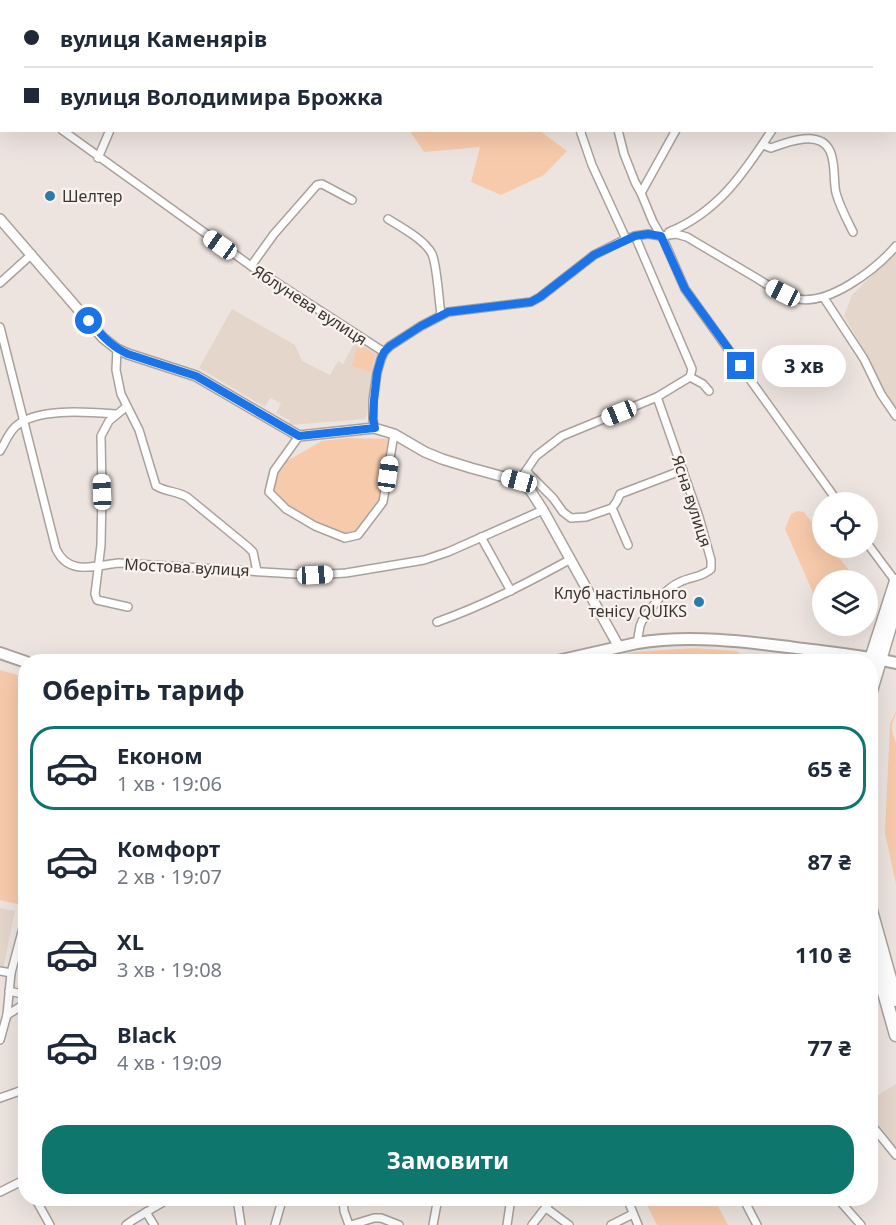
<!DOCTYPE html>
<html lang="uk">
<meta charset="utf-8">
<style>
body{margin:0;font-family:"Noto Sans",sans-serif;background:#f2f2f3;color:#1f2937;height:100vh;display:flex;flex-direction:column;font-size:22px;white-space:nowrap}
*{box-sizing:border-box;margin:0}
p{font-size:20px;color:#747a83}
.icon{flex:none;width:33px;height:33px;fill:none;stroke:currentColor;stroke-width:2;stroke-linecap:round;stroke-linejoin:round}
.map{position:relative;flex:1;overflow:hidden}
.drawer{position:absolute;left:18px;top:654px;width:860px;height:552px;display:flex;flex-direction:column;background:#fff;border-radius:24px;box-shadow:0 6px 24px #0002}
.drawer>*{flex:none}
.hud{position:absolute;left:0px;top:0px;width:897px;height:132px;box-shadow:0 6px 24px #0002;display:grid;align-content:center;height:132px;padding:0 24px;background:#fff}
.buttons{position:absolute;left:812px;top:492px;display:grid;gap:12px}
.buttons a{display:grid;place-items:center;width:66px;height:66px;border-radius:50%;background:#fff;box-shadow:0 6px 24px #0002;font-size:30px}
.end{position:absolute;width:27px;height:27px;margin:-14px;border:8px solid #1a73e8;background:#fff;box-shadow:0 0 0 3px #fff}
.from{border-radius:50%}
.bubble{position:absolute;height:42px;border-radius:21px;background:#fff;box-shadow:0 6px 24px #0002;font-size:20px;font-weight:700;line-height:42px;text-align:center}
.car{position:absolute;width:18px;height:36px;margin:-18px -9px;border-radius:8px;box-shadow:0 0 4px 2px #0007;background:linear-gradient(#fff 24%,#345 0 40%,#fff 0 76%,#345 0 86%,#fff 0)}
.hud b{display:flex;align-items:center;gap:21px;height:57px;font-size:22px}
.hud b+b{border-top:2px solid #e0e1e3}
.hud i{width:15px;height:15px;background:#1f2937}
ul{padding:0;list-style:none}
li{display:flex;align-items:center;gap:18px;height:84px;margin:0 12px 9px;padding:0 12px;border:3px solid transparent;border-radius:24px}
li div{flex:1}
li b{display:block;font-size:22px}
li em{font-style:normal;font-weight:700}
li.current{border-color:#0f766e}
li>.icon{width:54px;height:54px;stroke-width:1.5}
h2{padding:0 24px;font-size:27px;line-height:72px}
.cta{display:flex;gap:12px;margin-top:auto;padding:12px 24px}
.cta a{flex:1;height:69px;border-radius:24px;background:#0f766e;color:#fff;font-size:24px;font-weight:700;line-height:69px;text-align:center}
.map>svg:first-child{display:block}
.built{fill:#e5d6cc}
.green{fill:#f7caab}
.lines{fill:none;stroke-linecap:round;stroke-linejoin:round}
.minor-casing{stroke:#a9a19c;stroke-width:10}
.tertiary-casing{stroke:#a9a19c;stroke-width:12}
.secondary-casing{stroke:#a9a19c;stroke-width:14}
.primary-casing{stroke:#a9a19c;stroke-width:15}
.minor{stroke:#fff;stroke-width:7}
.tertiary{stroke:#fff;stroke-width:9}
.secondary{stroke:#fff;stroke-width:10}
.primary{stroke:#fff;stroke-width:12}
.route{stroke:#1a73e8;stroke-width:8}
.poi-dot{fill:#297bac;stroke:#faf2ec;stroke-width:2}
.labels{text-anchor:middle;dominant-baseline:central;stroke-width:4.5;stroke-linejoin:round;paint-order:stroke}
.poi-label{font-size:16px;fill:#393633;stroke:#faf2ec;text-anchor:start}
.street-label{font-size:16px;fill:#393633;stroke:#faf2ec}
</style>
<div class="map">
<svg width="896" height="1225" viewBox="0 0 896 1225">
<rect width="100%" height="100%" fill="#ede4df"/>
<!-- built -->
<g class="built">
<path d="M896 252V411L880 389 868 357 844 316 852 295Z"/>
<path d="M232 309 295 345 302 361 330 375 338 361 343 364 357 338 378 352 369 396 368 410 367 415 365 419 290 425 289 420 276 413 281 403 270 398 265 407 199 368Z"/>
<path d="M0 908 15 911 3 969H0Z"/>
<path d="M896 1084V1155L870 1118V1100Z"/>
</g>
<!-- green -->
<g class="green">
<path d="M183 0H372L374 1 185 2Z"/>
<path d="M410 131H540L567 151 544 175 501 195 471 182 480 147 424 152Z"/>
<path d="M358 344 375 355 370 372 352 366Z"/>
<path d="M348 438 388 439 379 501 356 533 347 537 316 524 287 507 271 491 275 472 285 462 322 441Z"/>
<path d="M797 511 804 512 822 536V548H831L857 580H822V613L785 529 791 514Z"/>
<path d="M693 648 737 651C744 658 752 655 761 656 767 657 774 659 781 660L778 662 591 661 634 652Z"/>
<path d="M0 670 25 677V906L0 900Z"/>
<path d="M896 711C896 716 893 719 892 725 891 731 894 737 896 743V884L885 833 890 724Z"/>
<path d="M644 1199H714L728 1225H657Z"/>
</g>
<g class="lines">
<!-- minor casing -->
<g class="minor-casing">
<g id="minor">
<path d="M33 0 35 2"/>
<path d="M437 0V2"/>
<path d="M778 0 779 2"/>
<path d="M0 2 1 0"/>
<path d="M709 2V0"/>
<path d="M828 2 829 0"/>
<path d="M896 70V74"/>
<path d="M0 84 2 85"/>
<path d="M62 130 251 266 384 352"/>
<path d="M580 130 592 165 626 239"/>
<path d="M618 130 624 154 635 182 641 193 653 222 664 241 685 289 838 502"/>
<path d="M763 145 771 148C787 142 820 129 830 151 836 164 833 180 836 193 840 207 847 220 853 232"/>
<path d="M98 158 110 130"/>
<path d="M641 193 676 130"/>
<path d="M388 219C401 227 425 240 432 254 437 265 439 301 441 315"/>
<path d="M669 232C718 212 744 173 772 130"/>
<path d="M251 266 274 234 317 185 322 184 352 200"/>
<path d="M0 283 32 254"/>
<path d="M824 298 864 359 881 394 896 416"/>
<path d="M0 327 56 549C69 577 96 565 119 563L296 574 315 575 346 573 424 560 448 552 543 510"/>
<path d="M117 349 116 370 121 394 139 430 156 486C166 492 177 491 187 497L248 547 253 552 257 571"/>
<path d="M690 377 703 384 709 391"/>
<path d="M126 407 109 421 101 436 102 492 101 545 95 594 97 600 128 607"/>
<path d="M374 428 373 419V400L377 373 381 359 384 352 390 346 421 326 448 312 531 302 540 297 594 255 626 239 635 236 648 234 661 236 676 234 687 237C711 251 734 265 758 279 769 286 782 295 794 298 827 308 876 269 896 246"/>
<path d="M299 436 274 471 269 492 286 509 315 526 345 538 358 535 383 502 394 434"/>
<path d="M0 451C5 443 8 434 15 427 36 407 89 412 116 414"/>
<path d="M526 471 553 498 563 512 571 518 586 517 612 508 617 501 620 494 683 470"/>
<path d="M519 481 536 456 562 436 657 397 690 377 692 369 635 236"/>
<path d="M612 508 628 545"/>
<path d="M481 537 511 591"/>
<path d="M867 543 896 582"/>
<path d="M437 622C485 605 527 583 571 559"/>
<path d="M637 643 640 626 642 621C652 607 664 589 680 582 690 577 703 577 711 569V560L699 517 657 397"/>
<path d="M0 971 11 973"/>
<path d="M9 991 26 995"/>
<path d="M7 1015 26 1003"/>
<path d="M0 1040 7 1015 11 973 23 928H26"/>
<path d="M0 1098 17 1092 26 1088"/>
<path d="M870 1123 896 1155"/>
<path d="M0 1192 26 1179"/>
<path d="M35 1198 50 1225"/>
<path d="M237 1198 241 1225"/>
<path d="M343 1198 344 1211 349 1225"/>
<path d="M627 1198 638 1225"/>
<path d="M743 1198 757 1225"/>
<path d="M837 1198 861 1225"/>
<path d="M546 1208 569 1225"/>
<path d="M146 1212 154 1225"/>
<path d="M126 1225 133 1220 170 1198"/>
<path d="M275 1225 281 1204 284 1198"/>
<path d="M351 1225 374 1218H381L399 1225"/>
<path d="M433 1225 438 1198"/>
<path d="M507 1225 511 1198"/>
<path d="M532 1225 553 1198"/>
<path d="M611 1225 633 1214"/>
</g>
</g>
<!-- tertiary casing -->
<g class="tertiary-casing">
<path id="tertiary" d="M0 219 103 338 117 349 128 354 196 376 299 436 374 428 394 434 425 452 442 459 471 468 519 481 530 490 543 510 619 647"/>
</g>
<!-- secondary casing -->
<g class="secondary-casing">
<g id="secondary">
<path d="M0 653 26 662"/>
<path d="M553 662 637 643C692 634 749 642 804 649 835 653 866 656 896 663"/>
<path d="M810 662 813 659 829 654"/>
</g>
</g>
<!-- primary casing -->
<g class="primary-casing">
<g id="primary">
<path d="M870 662 896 581"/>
<path d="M870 694 896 606"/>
<path d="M870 907 896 1000"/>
<path d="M870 943 896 1035"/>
</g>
</g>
<!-- minor -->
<use href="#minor" class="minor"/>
<!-- tertiary -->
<use href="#tertiary" class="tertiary"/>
<!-- secondary -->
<use href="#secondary" class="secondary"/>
<!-- primary -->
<use href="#primary" class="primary"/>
</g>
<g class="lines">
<!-- route -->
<path class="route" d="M89 321C101 334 111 347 128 354L196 376 299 436 375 428 373 419 374 400 377 373 381 359 384 352 390 346 421 326 448 312 531 302 540 297 594 255 635 236 648 234 661 236 685 289 741 366"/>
</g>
<!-- markers -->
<g class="poi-dot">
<circle cx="50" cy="196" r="6"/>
<circle cx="699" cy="602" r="6"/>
</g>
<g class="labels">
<!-- poi labels -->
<g class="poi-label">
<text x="62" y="196">Шелтер</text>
<text x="687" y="593" text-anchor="end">Клуб настільного<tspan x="687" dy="18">тенісу QUIKS</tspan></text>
</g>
<!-- street labels -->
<g class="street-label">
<text transform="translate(310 305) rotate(33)">Яблунева вулиця</text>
<text transform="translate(692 501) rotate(72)">Ясна вулиця</text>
<text transform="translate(187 567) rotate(3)">Мостова вулиця</text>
</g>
</g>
</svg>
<div class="buttons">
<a><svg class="icon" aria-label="locate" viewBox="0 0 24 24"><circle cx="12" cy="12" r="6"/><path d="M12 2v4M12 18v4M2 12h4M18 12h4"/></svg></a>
<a><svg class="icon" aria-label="layers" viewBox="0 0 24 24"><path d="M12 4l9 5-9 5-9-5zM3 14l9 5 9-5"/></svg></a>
</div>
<i class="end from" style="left:89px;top:321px"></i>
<i class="end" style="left:741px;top:366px"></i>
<div class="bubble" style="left:762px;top:345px;width:84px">3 хв</div>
<i class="car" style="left:220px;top:245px;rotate:305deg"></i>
<i class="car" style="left:783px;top:293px;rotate:297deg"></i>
<i class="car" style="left:619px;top:413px;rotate:248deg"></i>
<i class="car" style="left:388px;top:474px;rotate:8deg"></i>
<i class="car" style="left:519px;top:481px;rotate:285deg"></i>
<i class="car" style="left:102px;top:492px;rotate:358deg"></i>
<i class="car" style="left:315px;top:575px;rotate:87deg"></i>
<div class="hud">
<b><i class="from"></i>вулиця Каменярів</b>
<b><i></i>вулиця Володимира Брожка</b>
</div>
<section class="drawer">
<h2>Оберіть тариф</h2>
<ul>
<li class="current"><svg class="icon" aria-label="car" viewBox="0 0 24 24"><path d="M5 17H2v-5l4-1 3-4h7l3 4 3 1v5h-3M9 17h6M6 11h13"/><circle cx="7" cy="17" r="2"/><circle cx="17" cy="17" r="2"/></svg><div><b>Економ</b><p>1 хв · 19:06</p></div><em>65 ₴</em></li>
<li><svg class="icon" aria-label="car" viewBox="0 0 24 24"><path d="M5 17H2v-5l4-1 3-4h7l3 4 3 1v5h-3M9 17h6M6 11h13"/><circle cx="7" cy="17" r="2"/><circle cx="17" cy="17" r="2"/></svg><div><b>Комфорт</b><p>2 хв · 19:07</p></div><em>87 ₴</em></li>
<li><svg class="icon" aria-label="car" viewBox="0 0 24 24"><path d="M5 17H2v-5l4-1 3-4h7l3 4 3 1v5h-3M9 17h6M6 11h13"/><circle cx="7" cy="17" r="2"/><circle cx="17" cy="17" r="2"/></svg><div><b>XL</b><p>3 хв · 19:08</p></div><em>110 ₴</em></li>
<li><svg class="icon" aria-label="car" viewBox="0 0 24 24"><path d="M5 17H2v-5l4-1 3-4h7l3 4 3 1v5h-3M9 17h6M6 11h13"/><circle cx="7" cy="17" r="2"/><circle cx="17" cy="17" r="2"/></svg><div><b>Black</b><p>4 хв · 19:09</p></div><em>77 ₴</em></li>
</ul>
<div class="cta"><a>Замовити</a></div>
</section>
</div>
